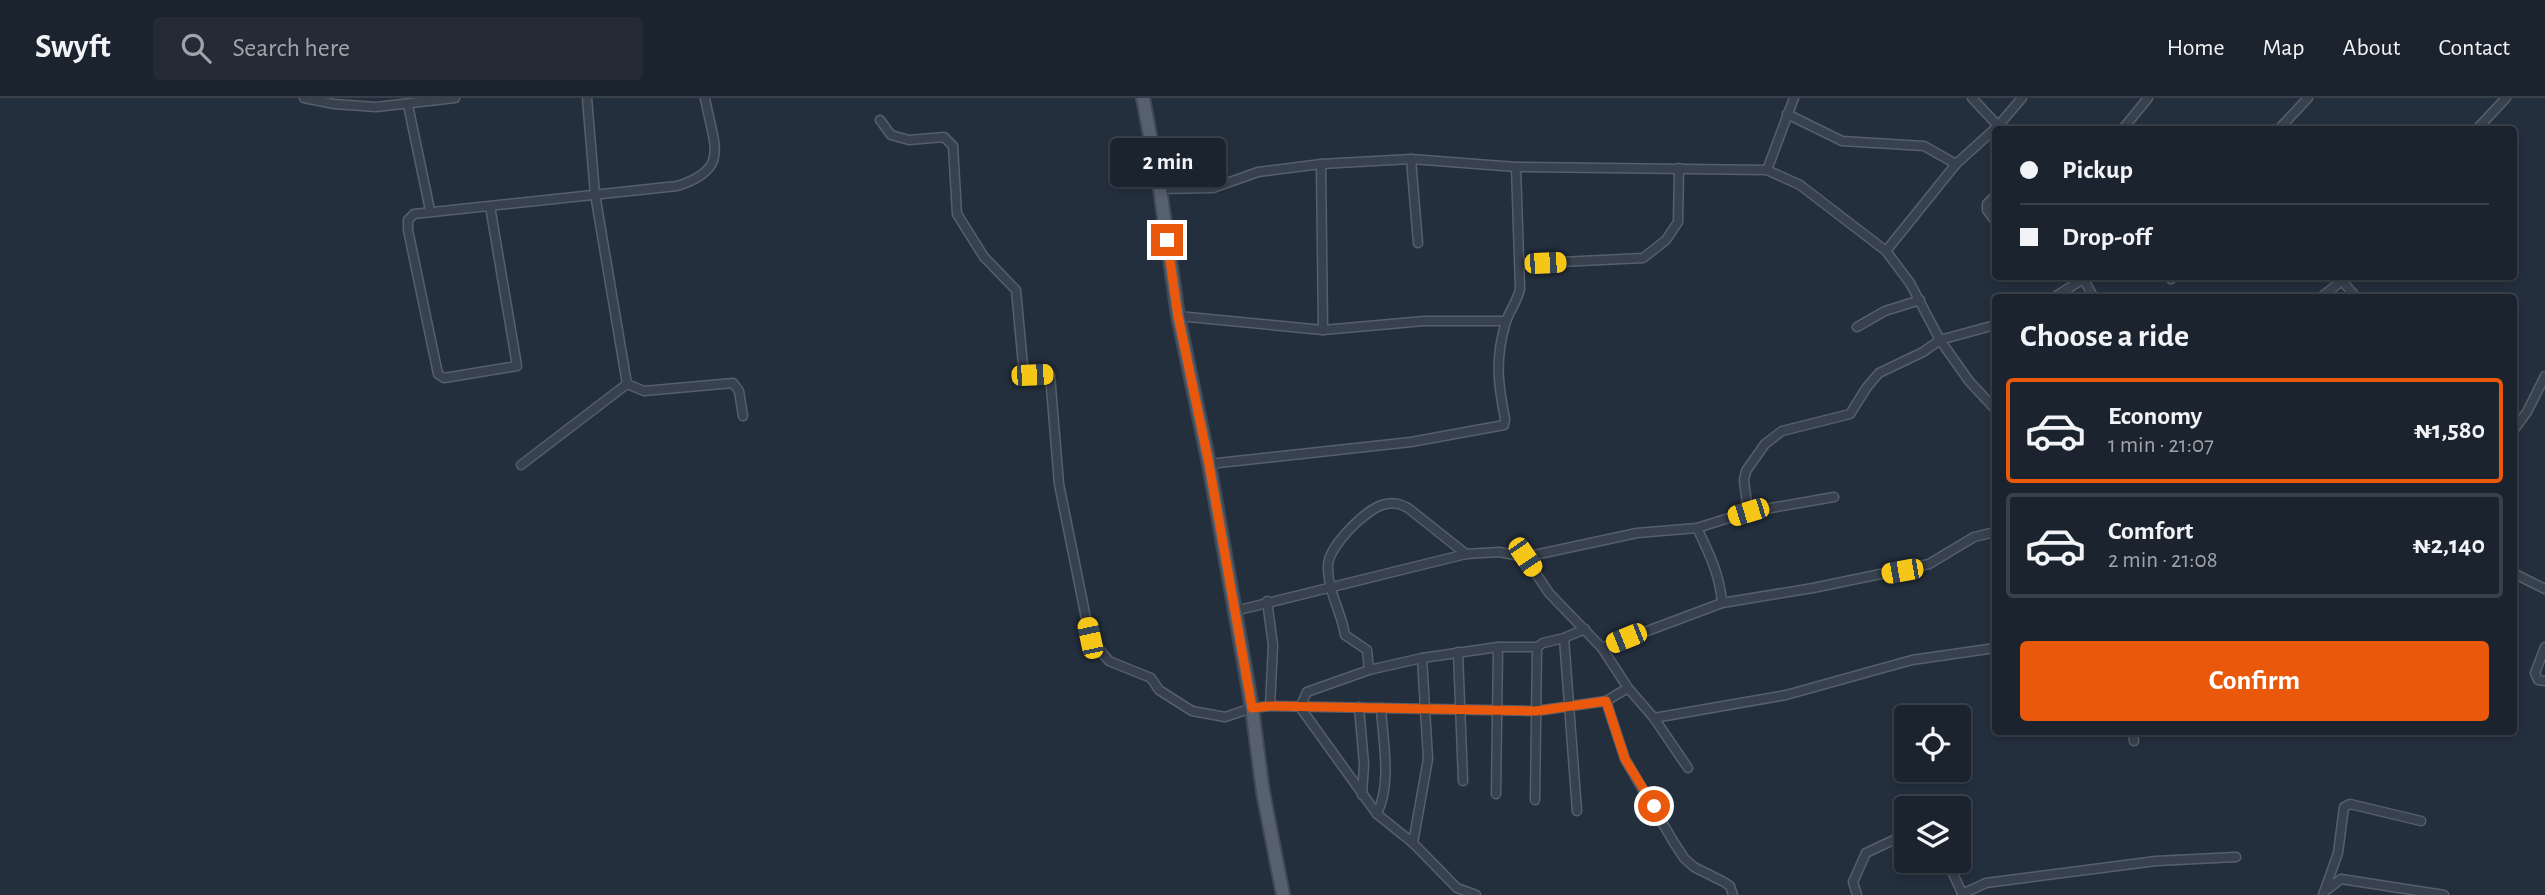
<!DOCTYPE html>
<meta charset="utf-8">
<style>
body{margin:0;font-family:"Alegreya Sans",sans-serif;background:#242b36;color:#f1f3f6;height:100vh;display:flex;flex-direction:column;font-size:26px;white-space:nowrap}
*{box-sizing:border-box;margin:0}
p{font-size:23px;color:#a0a4aa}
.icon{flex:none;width:38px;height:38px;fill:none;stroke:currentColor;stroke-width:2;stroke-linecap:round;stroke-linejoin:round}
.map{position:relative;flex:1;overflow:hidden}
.sheet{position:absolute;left:1992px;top:196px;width:525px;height:441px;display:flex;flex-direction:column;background:#1b232e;border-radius:7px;box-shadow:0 4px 10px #0003,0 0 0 2px #39404a}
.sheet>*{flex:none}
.guide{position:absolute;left:1992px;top:28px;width:525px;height:154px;border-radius:7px;box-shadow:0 4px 10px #0003,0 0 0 2px #39404a;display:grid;align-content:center;height:154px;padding:0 28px;background:#1b232e}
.controls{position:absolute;left:1894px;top:607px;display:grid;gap:14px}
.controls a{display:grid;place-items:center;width:77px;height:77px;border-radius:7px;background:#1b232e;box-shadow:0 4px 10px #0003,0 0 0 2px #39404a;font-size:35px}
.end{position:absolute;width:32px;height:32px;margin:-16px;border:9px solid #ea580c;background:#fff;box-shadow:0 0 0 4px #fff}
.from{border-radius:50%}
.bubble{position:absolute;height:49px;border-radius:7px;background:#1b232e;box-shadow:0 4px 10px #0003,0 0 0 2px #39404a;font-size:23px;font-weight:600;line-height:49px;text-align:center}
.car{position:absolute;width:21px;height:42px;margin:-21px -10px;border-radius:9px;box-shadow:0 0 5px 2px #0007;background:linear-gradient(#f5c518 24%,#345 0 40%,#f5c518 0 76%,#345 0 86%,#f5c518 0)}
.guide b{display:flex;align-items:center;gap:24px;height:66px;font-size:26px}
.guide b+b{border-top:2px solid #39404a}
.guide i{width:18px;height:18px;background:#f1f3f6}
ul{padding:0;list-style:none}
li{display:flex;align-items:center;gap:21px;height:105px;margin:0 14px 10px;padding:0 14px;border:4px solid #39404a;border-radius:7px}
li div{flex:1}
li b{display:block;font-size:26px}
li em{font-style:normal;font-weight:600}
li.selected{border-color:#ea580c}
li>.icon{width:63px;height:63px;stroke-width:1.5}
h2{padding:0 28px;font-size:32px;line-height:84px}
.button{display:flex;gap:14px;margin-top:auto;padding:14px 28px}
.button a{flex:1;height:80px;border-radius:7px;background:#ea580c;color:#fff;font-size:28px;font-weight:600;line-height:80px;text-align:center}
header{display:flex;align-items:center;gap:42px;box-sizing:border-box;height:98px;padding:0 35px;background:#1b232e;border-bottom:2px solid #39404a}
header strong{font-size:33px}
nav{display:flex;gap:38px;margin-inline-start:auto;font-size:24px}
.search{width:490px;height:63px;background:#242b36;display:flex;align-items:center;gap:18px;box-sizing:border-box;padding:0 24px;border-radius:7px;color:#a0a4aa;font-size:26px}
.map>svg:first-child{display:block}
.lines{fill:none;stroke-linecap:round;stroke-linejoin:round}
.street-casing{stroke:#565f6c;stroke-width:11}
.primary-casing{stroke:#414a57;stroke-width:16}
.street{stroke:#38414e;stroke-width:8}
.primary{stroke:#56606e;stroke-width:12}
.route{stroke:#ea580c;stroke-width:9}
</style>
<header>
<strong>Swyft</strong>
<div class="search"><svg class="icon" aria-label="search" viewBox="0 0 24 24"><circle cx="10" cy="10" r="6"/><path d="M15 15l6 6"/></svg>Search here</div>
<nav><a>Home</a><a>Map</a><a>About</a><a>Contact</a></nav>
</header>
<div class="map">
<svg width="2545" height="797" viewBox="0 0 2545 797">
<rect width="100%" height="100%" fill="#242f3e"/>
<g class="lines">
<!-- street casing -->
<g class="street-casing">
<g id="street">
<path d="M304 0 334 6 376 9 455 0"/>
<path d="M587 0 595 96 627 286"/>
<path d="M1972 0 2002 32"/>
<path d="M408 7 430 112"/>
<path d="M1787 16 1842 43 1924 48 1956 66"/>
<path d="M880 22 891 37 909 42 944 39 953 48 957 116 984 159 1016 192 1023 267C1029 279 1038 277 1050 277L1059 386 1090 540 1109 563 1151 580 1159 592 1192 613 1225 619 1252 610 1270 608 1536 613 1606 603 1628 590"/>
<path d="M2122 32 2148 0"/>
<path d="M2278 32 2308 0"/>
<path d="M2476 32 2506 0"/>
<path d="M1411 61 1418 145"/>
<path d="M1321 66 1323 232"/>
<path d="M1767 72 1794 0"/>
<path d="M1160 91 1213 90 1258 74 1321 66 1411 61 1516 69 1767 72 1800 87 1886 153 1910 185 1940 242 1969 283 1995 311"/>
<path d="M1995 98 1987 106V112L1995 123"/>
<path d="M490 108 517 268 444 280 438 276 408 132V122L414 116 677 88C732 71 713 46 705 0"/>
<path d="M1886 153 1956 66 1998 28 2022 0"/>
<path d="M1520 166 1643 160 1666 142 1678 124 1679 70"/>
<path d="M2168 178 2171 181"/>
<path d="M2084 182 2094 200"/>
<path d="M2343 184 2357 200"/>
<path d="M2053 200 2088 178"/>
<path d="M2320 200 2348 178"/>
<path d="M1178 218 1323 232 1424 223H1505"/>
<path d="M1857 229 1885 213 1920 202"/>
<path d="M627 286 644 293 733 285 739 293 743 318"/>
<path d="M2513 333 2527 314 2545 278"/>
<path d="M1209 366 1411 344 1504 327 1505 321C1498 285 1495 263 1505 227 1508 214 1517 205 1520 191L1516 69"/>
<path d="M521 367 627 286"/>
<path d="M1748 414 1744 382 1746 373 1765 346 1782 333 1850 316 1867 289 1879 275 1923 254 1940 242 1995 227"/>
<path d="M1697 430C1709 455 1720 477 1722 505"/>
<path d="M1525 459 1549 495 1602 550 1628 590 1654 620 1688 670"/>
<path d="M2513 475 2545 491"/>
<path d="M1267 503 1273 547 1270 608"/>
<path d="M1235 513 1466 456 1499 454 1525 459 1637 435 1697 430 1748 414 1834 399"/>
<path d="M1564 540 1577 713"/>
<path d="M2545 549 2535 575 2538 582 2545 583"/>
<path d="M1602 550 1722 505 1813 490 1929 466 1974 439 1995 434"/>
<path d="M1458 554 1463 683"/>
<path d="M1369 572 1367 552 1345 537C1341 512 1327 493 1328 467 1329 448 1367 409 1386 406 1395 404 1400 406 1408 410L1466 456"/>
<path d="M1606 603 1625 661 1673 743 1684 760 1694 769 1724 784 1730 788 1733 797"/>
<path d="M1359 609 1364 666 1362 697"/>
<path d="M1654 620 1786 597 1912 562 1995 550"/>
<path d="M2133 634 2134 643"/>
<path d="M1496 696 1498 549"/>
<path d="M1535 702 1537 549"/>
<path d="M1377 716C1392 684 1383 644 1381 610"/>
<path d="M1413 745 1428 661 1422 560"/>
<path d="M1947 763 1963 797"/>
<path d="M2324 794 2341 781 2444 797"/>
<path d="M1962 796 1986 785 2156 763 2236 759"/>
<path d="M1476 797 1457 790 1413 745 1377 716 1300 609 1307 594 1369 572 1422 560 1498 549H1537L1543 545 1564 540 1585 531"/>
<path d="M1857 797 1853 784 1866 755 1906 736"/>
<path d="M2323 797 2338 755 2344 709 2350 706 2421 723"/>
</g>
</g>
<!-- primary casing -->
<g class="primary-casing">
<path id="primary" d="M1143 0 1160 91 1178 218 1209 366 1252 610 1263 694 1283 797"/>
</g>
<!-- street -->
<use href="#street" class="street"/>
<!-- primary -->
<use href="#primary" class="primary"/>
</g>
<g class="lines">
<!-- route -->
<path class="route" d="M1167 142 1178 218 1209 366 1252 610 1270 608 1536 613 1606 603 1625 661 1654 708"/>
</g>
</svg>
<div class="controls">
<a><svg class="icon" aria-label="locate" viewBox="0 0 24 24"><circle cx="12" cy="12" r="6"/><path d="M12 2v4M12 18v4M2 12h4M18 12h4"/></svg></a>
<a><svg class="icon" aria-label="layers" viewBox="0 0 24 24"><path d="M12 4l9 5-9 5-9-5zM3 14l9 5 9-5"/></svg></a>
</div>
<i class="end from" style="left:1654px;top:708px"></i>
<i class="end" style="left:1167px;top:142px"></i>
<div class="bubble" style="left:1110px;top:40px;width:116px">2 min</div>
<i class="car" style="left:1545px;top:165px;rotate:88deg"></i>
<i class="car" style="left:1032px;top:277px;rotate:88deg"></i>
<i class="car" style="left:1748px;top:414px;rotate:253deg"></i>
<i class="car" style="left:1525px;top:459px;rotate:146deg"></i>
<i class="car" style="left:1902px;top:473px;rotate:260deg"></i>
<i class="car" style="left:1090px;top:540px;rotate:348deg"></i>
<i class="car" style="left:1626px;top:540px;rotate:248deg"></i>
<div class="guide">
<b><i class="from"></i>Pickup</b>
<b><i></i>Drop-off</b>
</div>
<section class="sheet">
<h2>Choose a ride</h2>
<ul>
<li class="selected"><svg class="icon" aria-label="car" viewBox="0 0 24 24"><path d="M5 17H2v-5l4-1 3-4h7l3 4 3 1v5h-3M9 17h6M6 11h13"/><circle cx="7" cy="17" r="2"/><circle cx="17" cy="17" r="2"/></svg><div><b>Economy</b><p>1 min · 21:07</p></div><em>₦1,580</em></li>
<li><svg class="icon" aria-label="car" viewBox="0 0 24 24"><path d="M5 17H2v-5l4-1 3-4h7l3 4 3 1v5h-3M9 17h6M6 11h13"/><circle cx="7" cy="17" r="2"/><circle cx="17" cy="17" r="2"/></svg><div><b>Comfort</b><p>2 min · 21:08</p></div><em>₦2,140</em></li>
</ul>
<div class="button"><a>Confirm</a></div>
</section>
</div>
